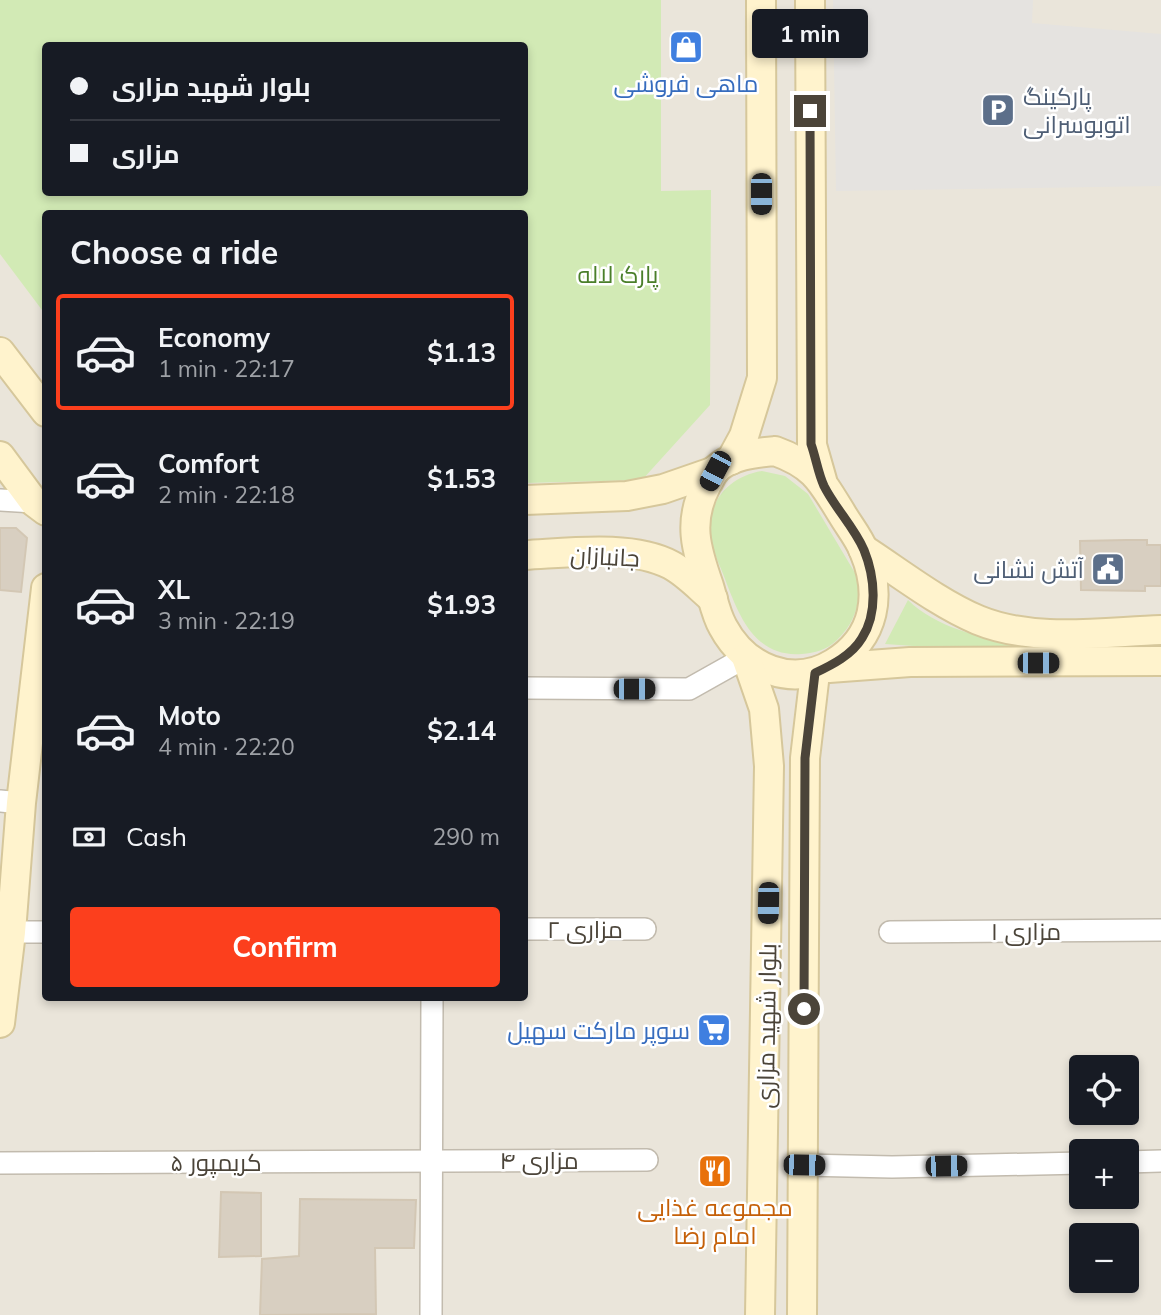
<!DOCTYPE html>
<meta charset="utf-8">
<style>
body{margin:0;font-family:Mulish,Cairo,sans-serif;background:#20242c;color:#f1f3f6;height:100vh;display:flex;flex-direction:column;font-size:26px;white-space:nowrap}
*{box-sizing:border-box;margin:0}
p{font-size:23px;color:#9ea1a6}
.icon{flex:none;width:38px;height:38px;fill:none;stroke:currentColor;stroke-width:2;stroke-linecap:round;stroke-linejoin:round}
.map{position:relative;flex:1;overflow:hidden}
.drawer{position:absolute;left:42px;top:210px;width:486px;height:791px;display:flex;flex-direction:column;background:#171b24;border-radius:7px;box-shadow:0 4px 10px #0003}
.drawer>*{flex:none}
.hud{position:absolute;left:42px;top:42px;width:486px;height:154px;border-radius:7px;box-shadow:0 4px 10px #0003;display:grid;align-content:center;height:154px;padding:0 28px;background:#171b24}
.fabs{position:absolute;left:1069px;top:1055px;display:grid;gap:14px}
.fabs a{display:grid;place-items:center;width:70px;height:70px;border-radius:7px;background:#171b24;box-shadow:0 4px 10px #0003;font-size:35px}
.end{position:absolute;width:32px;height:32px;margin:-16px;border:9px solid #4b4439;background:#fff;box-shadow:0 0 0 4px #fff}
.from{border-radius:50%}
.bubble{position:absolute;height:49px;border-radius:7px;background:#171b24;box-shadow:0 4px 10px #0003;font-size:23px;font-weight:700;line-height:49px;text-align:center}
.car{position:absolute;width:21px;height:42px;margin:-21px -10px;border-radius:9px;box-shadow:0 0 5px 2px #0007;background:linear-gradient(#222 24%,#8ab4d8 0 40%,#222 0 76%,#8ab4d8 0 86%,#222 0)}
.hud b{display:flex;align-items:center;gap:24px;height:66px;font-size:26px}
.hud b+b{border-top:2px solid #363941}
.hud i{width:18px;height:18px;background:#f1f3f6}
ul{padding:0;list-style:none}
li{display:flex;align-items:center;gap:21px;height:116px;margin:0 14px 10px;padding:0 14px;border:4px solid transparent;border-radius:7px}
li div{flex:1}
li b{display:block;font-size:26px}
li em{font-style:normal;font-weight:700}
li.selected{border-color:#fc3f1d}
li>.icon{width:63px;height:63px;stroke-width:1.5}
h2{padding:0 28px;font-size:32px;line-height:84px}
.pay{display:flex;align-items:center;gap:18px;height:77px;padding:0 28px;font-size:26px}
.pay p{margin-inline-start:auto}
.primary-button{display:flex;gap:14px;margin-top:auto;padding:14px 28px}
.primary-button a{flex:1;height:80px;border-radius:7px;background:#fc3f1d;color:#fff;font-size:28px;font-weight:700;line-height:80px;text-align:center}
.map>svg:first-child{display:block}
.residential{fill:#eae5da;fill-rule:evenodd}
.green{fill:#d2eab5;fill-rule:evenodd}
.parking{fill:#e5e3e0}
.building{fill:#d8cfc1;stroke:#d3c7b4;stroke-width:2}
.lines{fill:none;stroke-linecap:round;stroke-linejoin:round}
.street-casing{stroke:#c2bbae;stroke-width:24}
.secondary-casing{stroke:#d6c79b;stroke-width:32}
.street{stroke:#fff;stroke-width:21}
.secondary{stroke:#fff3cd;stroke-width:28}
.route{stroke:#4b4439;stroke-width:9}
.labels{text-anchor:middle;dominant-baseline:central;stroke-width:5;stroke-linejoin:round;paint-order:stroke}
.shop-label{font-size:24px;fill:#366cbe;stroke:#fff}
.service-label{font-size:24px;fill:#4e5e75;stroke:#fff;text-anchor:start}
.park-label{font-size:24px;fill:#4a7f2a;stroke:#fff}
.street-label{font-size:24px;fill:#4b4439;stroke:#fff}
.food-label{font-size:24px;fill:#c56008;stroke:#fff}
</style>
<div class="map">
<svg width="1161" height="1315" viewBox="0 0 1161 1315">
<rect width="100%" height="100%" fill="#f6f3ec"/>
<!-- residential -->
<path class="residential" d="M0 0H1161V1315H0ZM46 46H525V192H46ZM46 214H525V998H46ZM1082 1068H1127V1113H1082ZM1082 1152H1127V1197H1082ZM1082 1236H1127V1281H1082Z"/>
<!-- green -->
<g class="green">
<path d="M0 0H661V191L711 190 710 405 642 480 525 483V214H46L45 314 0 254ZM46 46H525V192H46Z"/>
<path d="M762 471 785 476 808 494 858 578C861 603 855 623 836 641 826 650 815 653 802 654 755 658 739 616 725 579 721 568 715 556 712 544 703 507 725 477 762 471Z"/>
<path d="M908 600C947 638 1013 642 1065 652L1013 653 885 644Z"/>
</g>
<!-- parking -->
<path class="parking" d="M833 0H1033L1032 23 1161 34V186L836 191Z"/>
<!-- building -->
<g class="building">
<path d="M0 528H16L27 538 21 592 0 590Z"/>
<path d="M1126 540H1147V545H1161V586H1145V591L1081 590 1080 541Z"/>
<path d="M221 1192 261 1193V1256L219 1257Z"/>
<path d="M300 1199 416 1200 414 1248H375L376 1314 260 1315 262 1259 299 1256Z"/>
</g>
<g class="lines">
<!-- street casing -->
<g class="street-casing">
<g id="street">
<path d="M0 500 34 502"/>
<path d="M525 688 689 689 746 657"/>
<path d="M0 801 21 803"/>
<path d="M525 929H645"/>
<path d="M11 932H46"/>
<path d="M890 932 1161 930"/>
<path d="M1127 1162 1161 1161"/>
<path d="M0 1163 647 1160"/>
<path d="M804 1165 892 1167 1082 1163"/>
<path d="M431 1315 432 998"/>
</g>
</g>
<!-- secondary casing -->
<g class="secondary-casing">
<g id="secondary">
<path d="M810 0 812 445 822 480"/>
<path d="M0 352 46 412"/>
<path d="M775 451C814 465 821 480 842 514 849 526 859 538 864 551 882 594 876 637 834 663 792 689 745 668 723 627 716 615 713 599 709 586 696 549 687 521 707 484 710 480 712 474 715 470 731 455 754 453 775 451Z"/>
<path d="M0 456 34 502 46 511"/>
<path d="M731 460 744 436 762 378 761 0"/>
<path d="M525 500 627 496 663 489 715 471"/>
<path d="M863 549C900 573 938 603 978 620 1034 643 1102 632 1161 630"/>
<path d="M525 555C567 553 632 544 671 565 686 573 700 588 713 599"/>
<path d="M746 657 764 709 769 766 760 1315"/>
<path d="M829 668 910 662 1161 661"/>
<path d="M0 1023 11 932 21 803 46 588"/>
<path d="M802 1315 805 758 815 673"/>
</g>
</g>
<!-- street -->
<use href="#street" class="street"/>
<!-- secondary -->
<use href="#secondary" class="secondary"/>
</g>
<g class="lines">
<!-- route -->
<path class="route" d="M804 1009 805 758 815 673C832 665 852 655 862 638 878 613 875 577 864 550 854 527 835 508 824 486 818 473 816 458 811 444L810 111"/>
</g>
<!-- icons -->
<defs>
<g id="shop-square" transform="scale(1.75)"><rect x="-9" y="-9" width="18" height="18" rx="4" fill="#3f7fe0" stroke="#fff"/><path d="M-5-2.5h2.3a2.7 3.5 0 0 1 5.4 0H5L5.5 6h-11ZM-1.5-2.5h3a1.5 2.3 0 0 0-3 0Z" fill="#fff"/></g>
<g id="parking-square" transform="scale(1.75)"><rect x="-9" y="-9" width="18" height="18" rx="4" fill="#5c6f8a" stroke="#fff"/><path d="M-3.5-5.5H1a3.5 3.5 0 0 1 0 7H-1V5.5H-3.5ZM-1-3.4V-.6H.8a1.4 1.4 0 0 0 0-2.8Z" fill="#fff"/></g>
<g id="civic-square" transform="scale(1.75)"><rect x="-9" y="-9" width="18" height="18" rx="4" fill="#5c6f8a" stroke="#fff"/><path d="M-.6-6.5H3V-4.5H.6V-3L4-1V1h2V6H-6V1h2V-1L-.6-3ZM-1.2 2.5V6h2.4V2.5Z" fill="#fff"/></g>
<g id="supermarket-square" transform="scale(1.75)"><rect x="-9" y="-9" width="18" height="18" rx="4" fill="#3f7fe0" stroke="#fff"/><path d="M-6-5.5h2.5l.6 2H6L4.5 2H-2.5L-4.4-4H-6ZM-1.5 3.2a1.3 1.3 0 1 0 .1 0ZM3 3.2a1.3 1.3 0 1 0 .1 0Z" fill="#fff"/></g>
<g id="restaurant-square" transform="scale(1.75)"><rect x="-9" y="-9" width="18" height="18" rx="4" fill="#e8710a" stroke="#fff"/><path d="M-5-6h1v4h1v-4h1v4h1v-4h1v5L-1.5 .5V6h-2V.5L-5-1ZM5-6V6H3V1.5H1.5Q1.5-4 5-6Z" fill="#fff"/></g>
</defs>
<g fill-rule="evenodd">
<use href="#shop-square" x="686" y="47"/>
<use href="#parking-square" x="998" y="110"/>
<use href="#civic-square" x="1108" y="569"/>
<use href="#supermarket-square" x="714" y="1030"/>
<use href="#restaurant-square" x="715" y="1171"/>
</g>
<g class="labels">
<!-- shop labels -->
<g class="shop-label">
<text x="686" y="83">ماهی فروشی</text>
<text x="690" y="1030" text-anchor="end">سوپر مارکت سهیل</text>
</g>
<!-- service labels -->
<g class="service-label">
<text x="1023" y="96">پارکینگ<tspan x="1023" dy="28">اتوبوسرانی</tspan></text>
<text x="1084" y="569" text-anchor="end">آتش نشانی</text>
</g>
<!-- park labels -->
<g class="park-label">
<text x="618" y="274">پارک لاله</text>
</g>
<!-- street labels -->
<g class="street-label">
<text transform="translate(605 556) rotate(3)">جانبازان</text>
<text x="585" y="929">مزاری ۲</text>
<text x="1026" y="931">مزاری ۱</text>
<text transform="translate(766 1026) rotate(-89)">بلوار شهید مزاری</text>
<text x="539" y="1160">مزاری ۴</text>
<text x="216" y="1162">کریمپور ۵</text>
</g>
<!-- food labels -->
<g class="food-label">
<text x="715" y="1207">مجموعه غذایی<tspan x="715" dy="28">امام رضا</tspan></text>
</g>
</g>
</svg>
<div class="fabs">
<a><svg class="icon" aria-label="locate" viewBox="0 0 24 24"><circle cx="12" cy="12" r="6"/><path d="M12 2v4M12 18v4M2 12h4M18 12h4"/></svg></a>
<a>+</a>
<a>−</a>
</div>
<i class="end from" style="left:804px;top:1009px"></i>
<i class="end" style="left:810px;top:111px"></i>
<div class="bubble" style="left:752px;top:9px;width:116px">1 min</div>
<i class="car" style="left:761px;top:194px;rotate:180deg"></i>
<i class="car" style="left:715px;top:471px;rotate:208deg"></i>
<i class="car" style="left:1038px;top:663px;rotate:90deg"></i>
<i class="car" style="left:634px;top:689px;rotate:90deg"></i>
<i class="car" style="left:768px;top:903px;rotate:181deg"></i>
<i class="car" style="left:804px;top:1165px;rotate:91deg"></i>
<i class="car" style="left:946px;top:1166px;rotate:89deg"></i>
<div class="hud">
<b><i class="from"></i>بلوار شهید مزاری</b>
<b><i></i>مزاری</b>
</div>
<section class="drawer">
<h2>Choose a ride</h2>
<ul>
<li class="selected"><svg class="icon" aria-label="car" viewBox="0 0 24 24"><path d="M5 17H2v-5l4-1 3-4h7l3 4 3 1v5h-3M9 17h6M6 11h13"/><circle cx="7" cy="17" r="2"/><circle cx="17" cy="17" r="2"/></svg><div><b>Economy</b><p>1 min · 22:17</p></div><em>$1.13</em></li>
<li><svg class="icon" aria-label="car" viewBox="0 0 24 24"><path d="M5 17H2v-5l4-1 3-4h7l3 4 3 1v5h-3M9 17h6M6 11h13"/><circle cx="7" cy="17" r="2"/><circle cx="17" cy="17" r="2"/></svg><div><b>Comfort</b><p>2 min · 22:18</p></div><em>$1.53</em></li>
<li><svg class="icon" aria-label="car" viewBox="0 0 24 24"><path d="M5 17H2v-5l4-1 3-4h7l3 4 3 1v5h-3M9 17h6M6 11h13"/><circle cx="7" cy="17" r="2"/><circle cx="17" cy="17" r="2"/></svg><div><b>XL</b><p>3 min · 22:19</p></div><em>$1.93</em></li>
<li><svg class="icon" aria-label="car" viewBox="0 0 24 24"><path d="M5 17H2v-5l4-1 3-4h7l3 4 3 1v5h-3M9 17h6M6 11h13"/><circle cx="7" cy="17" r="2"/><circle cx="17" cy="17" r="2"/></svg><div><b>Moto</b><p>4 min · 22:20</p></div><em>$2.14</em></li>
</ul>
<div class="pay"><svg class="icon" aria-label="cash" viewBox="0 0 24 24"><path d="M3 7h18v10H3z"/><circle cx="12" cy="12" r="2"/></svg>Cash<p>290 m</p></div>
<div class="primary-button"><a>Confirm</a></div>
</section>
</div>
